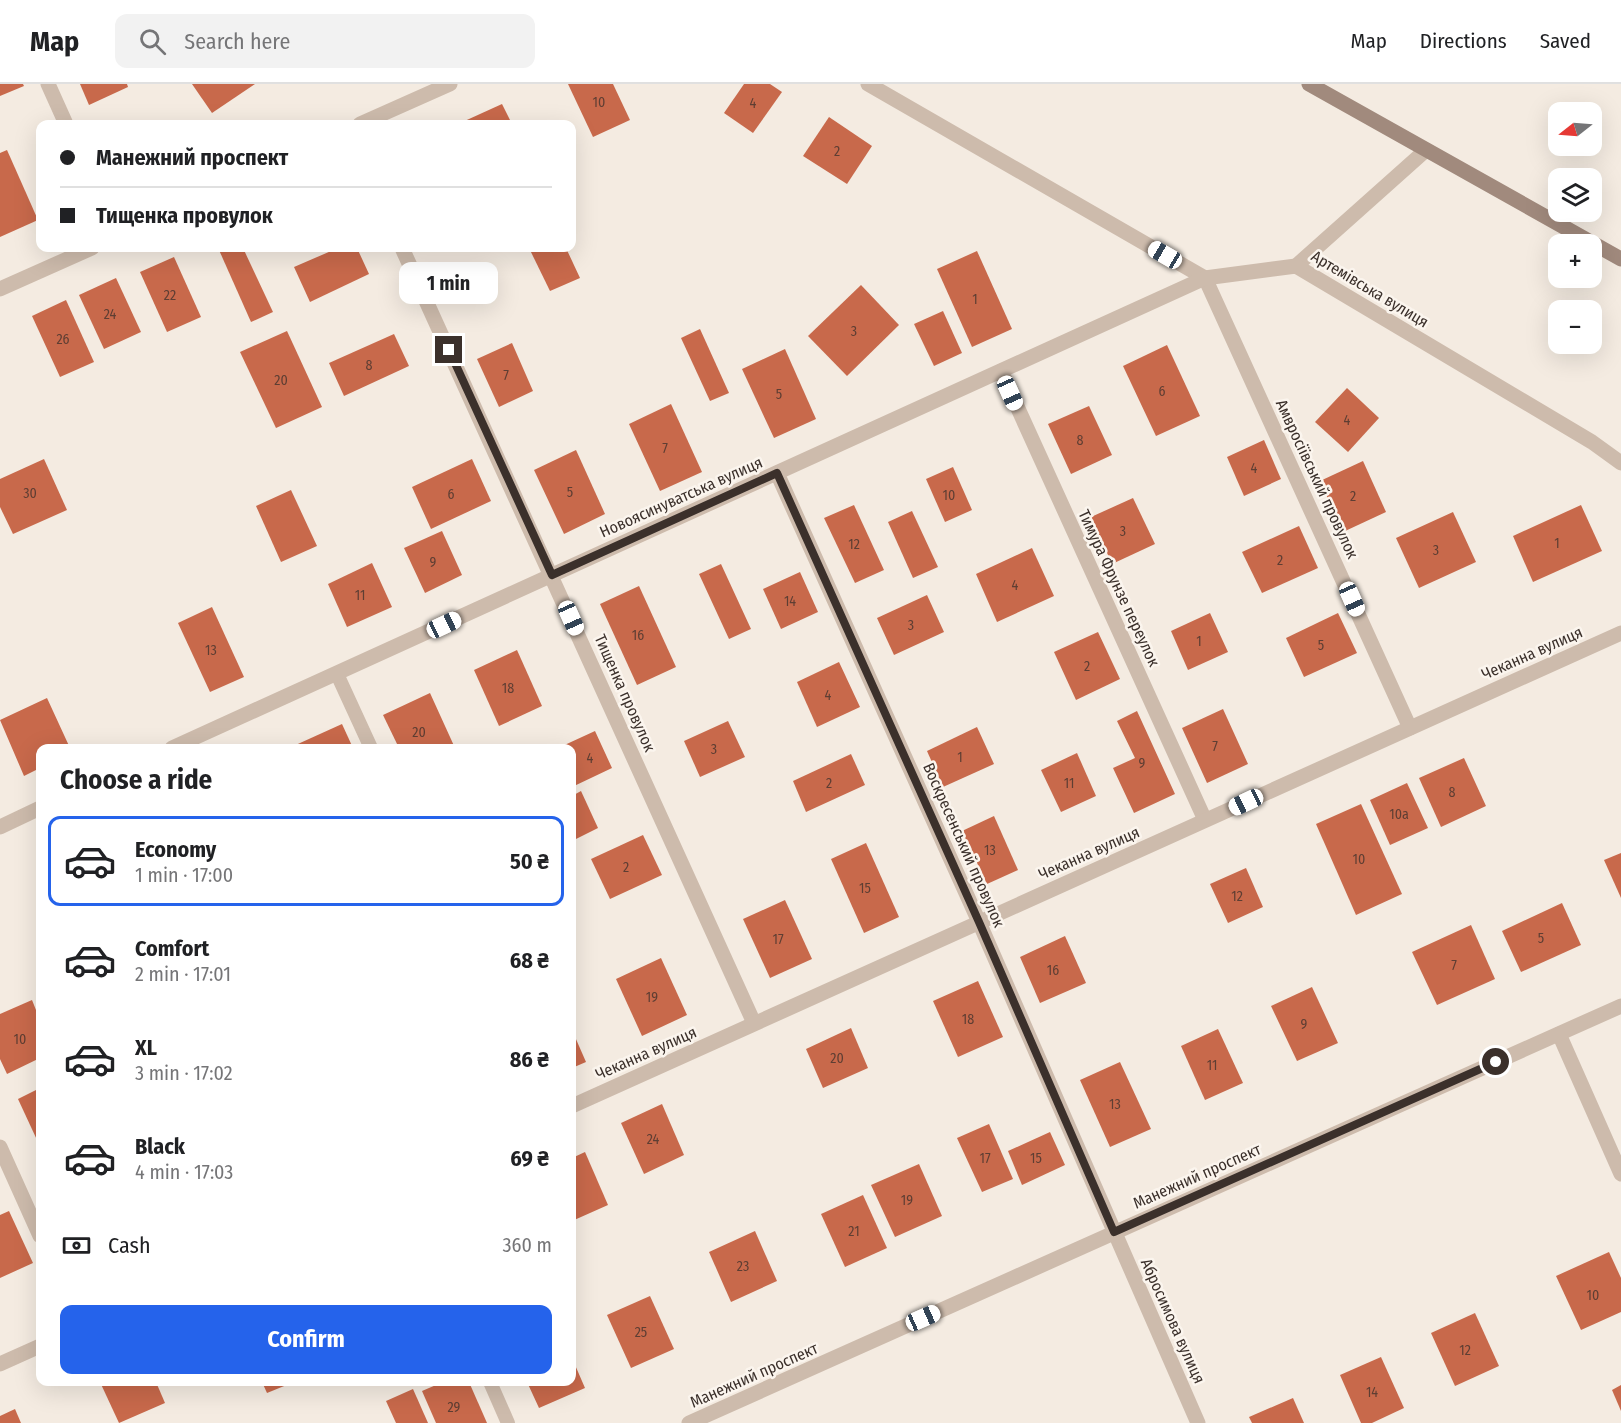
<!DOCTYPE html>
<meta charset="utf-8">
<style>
body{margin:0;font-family:"Fira Sans Condensed",sans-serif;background:#f2f2f2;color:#202124;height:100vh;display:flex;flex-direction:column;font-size:22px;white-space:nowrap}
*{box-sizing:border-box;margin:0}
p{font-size:20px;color:#757577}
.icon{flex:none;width:33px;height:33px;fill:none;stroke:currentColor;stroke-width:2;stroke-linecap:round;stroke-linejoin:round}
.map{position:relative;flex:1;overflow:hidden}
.drawer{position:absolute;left:36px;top:660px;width:540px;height:642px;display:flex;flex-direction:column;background:#fff;border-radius:12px;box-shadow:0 6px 24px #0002}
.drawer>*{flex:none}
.hud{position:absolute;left:36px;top:36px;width:540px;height:132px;border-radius:12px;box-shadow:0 6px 24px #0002;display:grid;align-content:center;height:132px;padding:0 24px;background:#fff}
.needle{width:39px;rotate:253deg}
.fabs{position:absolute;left:1548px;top:18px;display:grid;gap:12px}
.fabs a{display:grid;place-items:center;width:54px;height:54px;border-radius:12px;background:#fff;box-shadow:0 6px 24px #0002;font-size:30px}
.end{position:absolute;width:27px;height:27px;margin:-14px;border:8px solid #3b302b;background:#fff;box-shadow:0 0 0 3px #fff}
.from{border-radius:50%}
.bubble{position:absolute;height:42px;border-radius:12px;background:#fff;box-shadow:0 6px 24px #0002;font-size:20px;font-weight:700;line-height:42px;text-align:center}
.car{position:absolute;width:18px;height:36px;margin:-18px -9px;border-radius:8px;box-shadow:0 0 4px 2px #0007;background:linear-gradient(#fff 24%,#345 0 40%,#fff 0 76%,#345 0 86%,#fff 0)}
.hud b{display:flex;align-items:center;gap:21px;height:57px;font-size:22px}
.hud b+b{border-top:2px solid #e0e0e0}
.hud i{width:15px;height:15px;background:#202124}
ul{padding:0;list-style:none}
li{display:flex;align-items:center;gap:18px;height:90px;margin:0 12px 9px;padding:0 12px;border:3px solid transparent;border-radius:12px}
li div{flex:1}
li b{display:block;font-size:22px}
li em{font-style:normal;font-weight:700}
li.active{border-color:#2563eb}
li>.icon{width:54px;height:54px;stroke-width:1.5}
h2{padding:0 24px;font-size:27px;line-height:72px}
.pay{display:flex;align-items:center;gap:15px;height:66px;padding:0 24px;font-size:22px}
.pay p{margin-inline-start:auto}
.cta{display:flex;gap:12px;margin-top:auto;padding:12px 24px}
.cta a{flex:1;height:69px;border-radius:12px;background:#2563eb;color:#fff;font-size:24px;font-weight:700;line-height:69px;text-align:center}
header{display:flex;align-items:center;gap:36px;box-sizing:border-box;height:84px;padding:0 30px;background:#fff;border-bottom:2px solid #e0e0e0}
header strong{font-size:28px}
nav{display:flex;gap:33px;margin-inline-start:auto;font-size:21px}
.search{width:420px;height:54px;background:#f2f2f2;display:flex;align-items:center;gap:15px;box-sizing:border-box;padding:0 21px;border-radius:12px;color:#757577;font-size:22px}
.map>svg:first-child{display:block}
.building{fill:#c8694b}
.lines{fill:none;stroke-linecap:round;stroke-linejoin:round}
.service{stroke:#cdbbac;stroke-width:14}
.minor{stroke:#cdbbac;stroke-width:15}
.tertiary{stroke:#cdbbac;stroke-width:15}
.secondary{stroke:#a18a7d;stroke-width:15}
.route{stroke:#3b302b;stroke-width:8}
.labels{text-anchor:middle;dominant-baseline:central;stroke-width:5;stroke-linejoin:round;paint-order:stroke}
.number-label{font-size:14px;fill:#5e3e33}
.street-label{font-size:16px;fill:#3b302b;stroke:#fbf5ee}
</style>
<header>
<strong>Map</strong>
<div class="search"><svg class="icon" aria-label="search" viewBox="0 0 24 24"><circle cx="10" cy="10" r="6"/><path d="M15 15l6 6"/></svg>Search here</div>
<nav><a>Map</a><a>Directions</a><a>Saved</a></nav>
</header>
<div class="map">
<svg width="1621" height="1339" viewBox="0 0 1621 1339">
<rect width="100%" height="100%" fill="#f4ebe1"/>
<!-- building -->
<g class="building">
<path d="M0 0H23L24 2 0 12Z"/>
<path d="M80 0H127L128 3 89 21Z"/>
<path d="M192 0H255L212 29Z"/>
<path d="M568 0H613L630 36 593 53Z"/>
<path d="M744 0H770L782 8 753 49 724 29Z"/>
<path d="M502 20 512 40H458Z"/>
<path d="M829 33 872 62 847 100 803 72Z"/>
<path d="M7 66 38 136 0 153V69Z"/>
<path d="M225 164H243L273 228 251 238 219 166Z"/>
<path d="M338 164H357L369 190 310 218 294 183Z"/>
<path d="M529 164H566L580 194 550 207Z"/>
<path d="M977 167 1012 245 972 263 937 185Z"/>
<path d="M174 173 201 233 167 248 140 188Z"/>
<path d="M116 194 141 248 104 265 79 211Z"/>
<path d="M861 201 899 241 847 292 808 252Z"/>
<path d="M66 216 94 278 60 293 32 232Z"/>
<path d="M943 227 962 269 934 282 914 240Z"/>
<path d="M700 245 729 309 710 317 681 254Z"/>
<path d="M287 247 322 323 276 344 240 268Z"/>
<path d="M394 250 409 282 344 312 329 279Z"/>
<path d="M512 259 533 307 499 323 477 275Z"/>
<path d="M1167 261 1200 332 1156 352 1123 282Z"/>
<path d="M785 265 816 335 774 354 742 285Z"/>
<path d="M1347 304 1379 334 1348 368 1315 338Z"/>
<path d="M671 320 702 388 660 407 629 340Z"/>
<path d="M1089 322 1112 371 1071 390 1048 340Z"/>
<path d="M1264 356 1281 395 1244 412 1227 373Z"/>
<path d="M576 366 605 430 564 450 534 386Z"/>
<path d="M44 375 67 426 13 450 0 423V395Z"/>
<path d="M472 375 491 417 431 445 412 403Z"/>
<path d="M1363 377 1386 428 1343 448 1320 397Z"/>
<path d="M953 383 972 426 945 438 926 395Z"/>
<path d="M291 406 317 462 281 478 256 422Z"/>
<path d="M1133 414 1155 460 1112 480 1091 433Z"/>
<path d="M854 421 884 486 855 499 824 434Z"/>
<path d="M1581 421 1602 467 1533 498 1513 452Z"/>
<path d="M912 427 938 483 913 494 888 438Z"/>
<path d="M1453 428 1476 478 1419 504 1396 454Z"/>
<path d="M1299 442 1318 484 1262 509 1242 468Z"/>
<path d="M442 447 462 491 425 509 404 464Z"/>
<path d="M1032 464 1054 512 997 538 976 490Z"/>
<path d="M372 479 392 523 347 543 328 500Z"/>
<path d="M721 480 751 545 729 555 699 490Z"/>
<path d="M800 488 818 528 781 545 763 505Z"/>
<path d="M639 502 676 583 637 601 600 520Z"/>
<path d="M927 511 944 548 894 571 877 534Z"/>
<path d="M212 523 244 593 210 608 178 539Z"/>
<path d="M1210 529 1228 568 1188 586 1171 547Z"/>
<path d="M1338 529 1357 569 1304 593 1286 554Z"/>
<path d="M1098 548 1120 595 1076 616 1054 568Z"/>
<path d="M517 566 542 622 499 642 474 586Z"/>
<path d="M839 578 860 623 817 643 797 598Z"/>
<path d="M430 609 455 664H399L383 631Z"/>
<path d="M47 614 70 664H40V684L24 692 0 636Z"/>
<path d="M1223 625 1248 680 1207 699 1182 644Z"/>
<path d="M1137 627 1175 710 1134 729 1113 684 1135 674 1117 637Z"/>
<path d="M728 637 745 673 700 693 684 657Z"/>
<path d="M342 640 353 664H289Z"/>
<path d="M977 643 994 680 943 703 927 667Z"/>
<path d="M595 647 612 684 572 703V664H558Z"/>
<path d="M1077 669 1096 712 1061 728 1041 686Z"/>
<path d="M851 670 865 701 806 728 793 697Z"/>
<path d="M1464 674 1486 722 1441 743 1419 694Z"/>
<path d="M1407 699 1428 744 1390 761 1370 716Z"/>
<path d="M581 707 598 744 572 757V712Z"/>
<path d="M1361 720 1402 810 1356 831 1316 740Z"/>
<path d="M994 732 1018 786 987 800 962 747Z"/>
<path d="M643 751 662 791 610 815 591 775Z"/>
<path d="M866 759 899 833 864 849 831 775Z"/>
<path d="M1621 769V814L1604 776Z"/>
<path d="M1246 784 1263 823 1228 839 1210 800Z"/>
<path d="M785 816 812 875 770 894 743 835Z"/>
<path d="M1562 819 1581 861 1521 888 1502 847Z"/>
<path d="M1471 841 1495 895 1437 921 1412 868Z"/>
<path d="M1065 852 1086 899 1040 919 1020 873Z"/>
<path d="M661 874 687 931 642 952 616 895Z"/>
<path d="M978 897 1003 953 958 973 933 917Z"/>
<path d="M1312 903 1338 959 1297 977 1271 922Z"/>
<path d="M32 916 40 936V974L7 990 0 975V930Z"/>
<path d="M851 944 868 984 823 1004 806 965Z"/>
<path d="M1218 945 1243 999 1205 1016 1181 962Z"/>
<path d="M572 946 586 978 572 984Z"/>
<path d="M1120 978 1151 1045 1110 1063 1080 996Z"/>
<path d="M40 1004V1054L37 1056 18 1015Z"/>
<path d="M662 1020 684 1071 644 1090 621 1039Z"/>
<path d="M989 1040 1013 1095 982 1108 957 1054Z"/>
<path d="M1050 1048 1065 1081 1022 1101 1008 1067Z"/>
<path d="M585 1068 608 1121 572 1137V1074Z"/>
<path d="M919 1080 942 1132 895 1153 871 1101Z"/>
<path d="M863 1111 887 1164 845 1183 821 1130Z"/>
<path d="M9 1127 33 1179 0 1194V1131Z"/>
<path d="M755 1147 777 1197 731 1218 709 1168Z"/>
<path d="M1609 1168 1621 1194V1228L1581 1246 1556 1192Z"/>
<path d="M650 1212 674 1265 631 1284 607 1231Z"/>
<path d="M1475 1229 1499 1282 1455 1302 1431 1249Z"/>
<path d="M1381 1273 1404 1324 1372 1339H1361L1340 1291Z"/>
<path d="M572 1274 585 1304 539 1324 527 1298H572Z"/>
<path d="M100 1298H156L165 1319 119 1339Z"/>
<path d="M262 1298H294L267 1309Z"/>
<path d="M443 1298H469L487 1339H436L422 1307Z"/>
<path d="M1621 1301V1327L1612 1306Z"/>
<path d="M413 1305 428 1339H396L386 1317Z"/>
<path d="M1293 1314 1304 1339H1252L1249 1333Z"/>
<path d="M15 1325 21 1339H0V1332Z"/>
</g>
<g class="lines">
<!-- service -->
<g class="service">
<path d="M337 590 371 664"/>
<path d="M490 1298 508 1339"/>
</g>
<!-- minor -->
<g class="minor">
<path d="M48 0 66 40"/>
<path d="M868 0 1205 194"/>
<path d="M360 40 450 0"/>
<path d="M402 164 754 939"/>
<path d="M1296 182 1426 66"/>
<path d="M1205 194 1410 644"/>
<path d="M0 205 92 164"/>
<path d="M1001 287 1205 736"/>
<path d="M777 389 979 838 1198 1339"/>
<path d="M172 664 1205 194 1296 182 1592 358 1621 379"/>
<path d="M0 743 40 724"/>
<path d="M1559 950 1621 1090"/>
<path d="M572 1022 1621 549"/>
<path d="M0 1063 40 1152"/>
<path d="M0 1280 40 1262"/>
</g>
<!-- tertiary -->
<path class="tertiary" d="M689 1339 1621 922"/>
<!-- secondary -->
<path class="secondary" d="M1309 0 1621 175"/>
</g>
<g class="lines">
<!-- route -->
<path class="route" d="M449 266 552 491 777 389 979 838 1114 1148 1496 978"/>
</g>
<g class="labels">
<!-- number labels -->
<g class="number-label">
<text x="599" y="18">10</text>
<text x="753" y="19">4</text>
<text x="837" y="67">2</text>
<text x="170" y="211">22</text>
<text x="975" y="215">1</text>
<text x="110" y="230">24</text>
<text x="854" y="247">3</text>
<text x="63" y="255">26</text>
<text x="369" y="281">8</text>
<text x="506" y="291">7</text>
<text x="281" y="296">20</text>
<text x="1162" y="307">6</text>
<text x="779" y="310">5</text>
<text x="1347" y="336">4</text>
<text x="1080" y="356">8</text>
<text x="665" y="364">7</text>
<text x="1254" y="384">4</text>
<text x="570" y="408">5</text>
<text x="30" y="409">30</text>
<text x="451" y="410">6</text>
<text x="949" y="411">10</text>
<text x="1353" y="412">2</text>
<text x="1123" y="447">3</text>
<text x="1557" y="459">1</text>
<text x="854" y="460">12</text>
<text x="1436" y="466">3</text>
<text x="1280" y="476">2</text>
<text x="433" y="478">9</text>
<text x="1015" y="501">4</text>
<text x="360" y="511">11</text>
<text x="790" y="517">14</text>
<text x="911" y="541">3</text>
<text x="638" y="551">16</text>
<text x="1199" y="557">1</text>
<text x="1321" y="561">5</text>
<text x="211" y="566">13</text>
<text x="1087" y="582">2</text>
<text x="508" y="604">18</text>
<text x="828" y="611">4</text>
<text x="419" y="648">20</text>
<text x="1215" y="662">7</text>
<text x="714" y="665">3</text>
<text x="960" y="673">1</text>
<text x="590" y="674">4</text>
<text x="1142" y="679">9</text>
<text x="829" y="699">2</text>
<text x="1069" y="699">11</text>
<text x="1452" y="708">8</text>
<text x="1399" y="730">10а</text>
<text x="990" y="766">13</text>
<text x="1359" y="775">10</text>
<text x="626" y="783">2</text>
<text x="865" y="804">15</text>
<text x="1237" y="812">12</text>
<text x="1541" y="854">5</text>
<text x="778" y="855">17</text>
<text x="1454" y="881">7</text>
<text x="1053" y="886">16</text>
<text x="652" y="913">19</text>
<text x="968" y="935">18</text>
<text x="1304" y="940">9</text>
<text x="20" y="955">10</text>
<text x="837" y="974">20</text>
<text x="1212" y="981">11</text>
<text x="1115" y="1020">13</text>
<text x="653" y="1055">24</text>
<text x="985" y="1074">17</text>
<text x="1036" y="1074">15</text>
<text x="907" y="1116">19</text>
<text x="854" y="1147">21</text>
<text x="743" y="1182">23</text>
<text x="1593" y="1211">10</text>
<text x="641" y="1248">25</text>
<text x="1465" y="1266">12</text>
<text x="1372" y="1308">14</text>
<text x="454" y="1323">29</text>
</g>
<!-- street labels -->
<g class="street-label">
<text transform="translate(1370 205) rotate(31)">Артемівська вулиця</text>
<text transform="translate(1317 395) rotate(65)">Амвросіївський провулок</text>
<text transform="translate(681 413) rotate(-24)">Новоясинуватська вулиця</text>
<text transform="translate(1119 504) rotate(65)">Тимура Фрунзе переулок</text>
<text transform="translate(1532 569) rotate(-24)">Чеканна вулиця</text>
<text transform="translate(625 609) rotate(66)">Тищенка провулок</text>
<text transform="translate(964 761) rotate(66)">Воскресенський провулок</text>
<text transform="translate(1089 769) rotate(-24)">Чеканна вулиця</text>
<text transform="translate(646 969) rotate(-24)">Чеканна вулиця</text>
<text transform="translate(1197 1092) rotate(-24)">Манежний проспект</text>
<text transform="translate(1173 1237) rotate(66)">Абросимова вулиця</text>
<text transform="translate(754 1291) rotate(-24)">Манежний проспект</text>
</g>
</g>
</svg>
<div class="fabs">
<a><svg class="needle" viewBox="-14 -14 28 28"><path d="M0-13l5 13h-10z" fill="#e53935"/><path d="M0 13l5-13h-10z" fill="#757577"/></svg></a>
<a><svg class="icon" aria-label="layers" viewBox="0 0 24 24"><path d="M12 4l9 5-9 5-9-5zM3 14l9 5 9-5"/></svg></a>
<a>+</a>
<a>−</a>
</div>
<i class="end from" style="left:1496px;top:978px"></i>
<i class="end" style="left:449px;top:266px"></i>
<div class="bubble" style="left:399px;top:178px;width:99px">1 min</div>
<i class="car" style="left:1165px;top:171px;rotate:300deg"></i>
<i class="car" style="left:1010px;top:309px;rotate:156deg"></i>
<i class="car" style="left:1352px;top:515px;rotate:156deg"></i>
<i class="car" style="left:571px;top:534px;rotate:156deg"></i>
<i class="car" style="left:444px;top:541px;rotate:65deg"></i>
<i class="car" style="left:1246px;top:718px;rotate:245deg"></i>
<i class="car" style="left:923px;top:1234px;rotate:66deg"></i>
<div class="hud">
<b><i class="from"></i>Манежний проспект</b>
<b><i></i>Тищенка провулок</b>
</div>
<section class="drawer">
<h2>Choose a ride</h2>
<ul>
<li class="active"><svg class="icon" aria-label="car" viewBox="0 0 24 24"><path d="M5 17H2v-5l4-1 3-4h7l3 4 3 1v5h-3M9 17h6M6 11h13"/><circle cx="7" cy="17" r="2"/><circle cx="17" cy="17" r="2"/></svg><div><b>Economy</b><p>1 min · 17:00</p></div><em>50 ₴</em></li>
<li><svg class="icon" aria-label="car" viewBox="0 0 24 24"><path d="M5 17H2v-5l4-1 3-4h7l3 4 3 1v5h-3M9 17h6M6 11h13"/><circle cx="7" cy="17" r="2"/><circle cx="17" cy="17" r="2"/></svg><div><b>Comfort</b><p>2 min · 17:01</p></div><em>68 ₴</em></li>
<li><svg class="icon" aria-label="car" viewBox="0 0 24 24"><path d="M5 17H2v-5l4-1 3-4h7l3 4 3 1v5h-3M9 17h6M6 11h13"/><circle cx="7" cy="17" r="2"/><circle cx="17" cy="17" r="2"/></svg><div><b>XL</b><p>3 min · 17:02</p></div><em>86 ₴</em></li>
<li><svg class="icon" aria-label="car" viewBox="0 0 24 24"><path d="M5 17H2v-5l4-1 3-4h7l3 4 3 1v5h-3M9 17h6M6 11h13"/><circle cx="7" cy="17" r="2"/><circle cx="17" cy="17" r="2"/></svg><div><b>Black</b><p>4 min · 17:03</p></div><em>69 ₴</em></li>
</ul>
<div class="pay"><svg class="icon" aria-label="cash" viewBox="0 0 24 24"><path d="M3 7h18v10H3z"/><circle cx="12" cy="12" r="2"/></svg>Cash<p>360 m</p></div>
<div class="cta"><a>Confirm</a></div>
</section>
</div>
